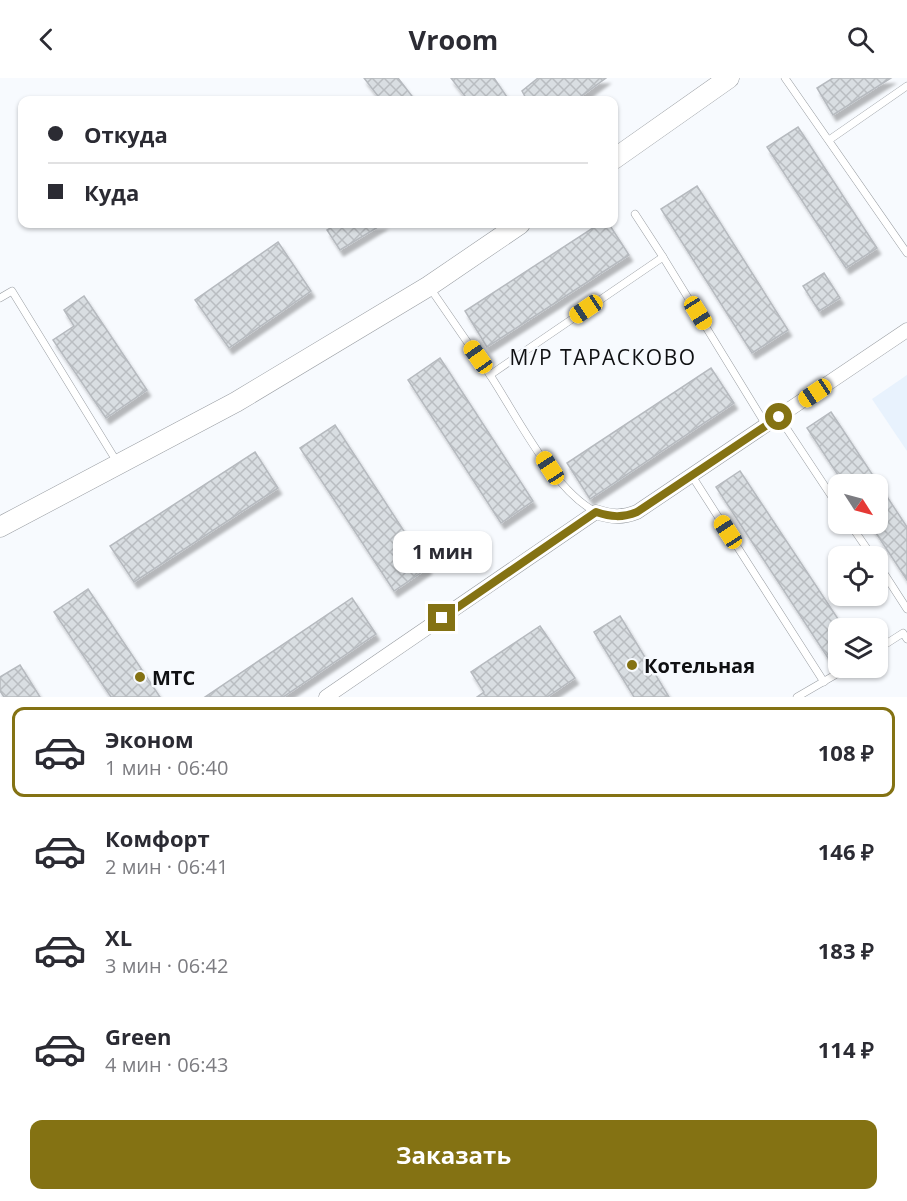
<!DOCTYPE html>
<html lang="ru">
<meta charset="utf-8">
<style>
body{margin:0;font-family:"Open Sans",sans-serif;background:#f2f2f3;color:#2b2b33;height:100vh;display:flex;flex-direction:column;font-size:22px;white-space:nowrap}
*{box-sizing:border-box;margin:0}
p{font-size:20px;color:#7c7c81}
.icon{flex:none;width:33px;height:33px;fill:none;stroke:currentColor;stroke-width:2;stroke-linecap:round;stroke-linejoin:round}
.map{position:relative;height:619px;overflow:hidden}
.drawer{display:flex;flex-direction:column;background:#fff;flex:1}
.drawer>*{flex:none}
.banner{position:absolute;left:18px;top:18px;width:600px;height:132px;border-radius:12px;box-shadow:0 2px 4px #0004;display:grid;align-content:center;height:132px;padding:0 30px;background:#fff}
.needle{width:39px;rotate:126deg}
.tools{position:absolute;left:828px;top:396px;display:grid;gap:12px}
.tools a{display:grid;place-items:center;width:60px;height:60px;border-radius:12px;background:#fff;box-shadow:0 2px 4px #0004;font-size:30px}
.end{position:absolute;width:27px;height:27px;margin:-14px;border:8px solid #847213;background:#fff;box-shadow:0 0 0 3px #fff}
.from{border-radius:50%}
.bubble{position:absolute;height:42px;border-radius:12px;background:#fff;box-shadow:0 2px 4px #0004;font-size:20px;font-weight:700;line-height:42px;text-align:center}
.car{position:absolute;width:18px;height:36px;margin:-18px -9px;border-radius:8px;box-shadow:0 0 4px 2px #0007;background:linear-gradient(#f5c518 24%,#345 0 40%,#f5c518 0 76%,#345 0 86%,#f5c518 0)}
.banner b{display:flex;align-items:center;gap:21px;height:57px;font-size:22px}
.banner b+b{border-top:2px solid #e1e1e2}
.banner i{width:15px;height:15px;background:#2b2b33}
ul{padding:10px 0 0;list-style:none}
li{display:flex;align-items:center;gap:18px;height:90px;margin:0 12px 9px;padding:0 18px;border:3px solid transparent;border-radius:12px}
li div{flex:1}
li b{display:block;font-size:22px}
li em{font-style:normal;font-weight:700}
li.on{border-color:#847213}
li>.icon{width:54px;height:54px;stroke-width:1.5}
.action{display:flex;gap:12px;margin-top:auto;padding:12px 30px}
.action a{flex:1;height:69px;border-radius:12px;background:#847213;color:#fff;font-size:24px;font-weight:700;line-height:69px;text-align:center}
header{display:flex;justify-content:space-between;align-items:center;height:78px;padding:0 30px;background:#fff;font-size:27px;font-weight:700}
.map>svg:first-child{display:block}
.built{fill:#e8f2fd}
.building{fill:url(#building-cross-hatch);stroke:#b6babf;stroke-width:1.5;filter:url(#shadow)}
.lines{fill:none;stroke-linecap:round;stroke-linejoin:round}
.lane-casing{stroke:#999da2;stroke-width:8}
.street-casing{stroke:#999da2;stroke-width:15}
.secondary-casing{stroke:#999da2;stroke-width:21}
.lane{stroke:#fff;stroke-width:7}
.street{stroke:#fff;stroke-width:14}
.secondary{stroke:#fff;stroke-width:20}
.route{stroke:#847213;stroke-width:8}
.poi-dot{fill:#847213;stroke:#f7fafe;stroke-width:2}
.labels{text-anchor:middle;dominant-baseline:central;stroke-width:5;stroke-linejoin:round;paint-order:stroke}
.poi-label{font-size:20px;font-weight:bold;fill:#101113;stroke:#f7fafe;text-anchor:start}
.neighbourhood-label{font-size:21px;letter-spacing:1.5px;fill:#101113;stroke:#f7fafe}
</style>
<header><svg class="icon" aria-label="back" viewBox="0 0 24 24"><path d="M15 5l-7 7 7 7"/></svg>Vroom<svg class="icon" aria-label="search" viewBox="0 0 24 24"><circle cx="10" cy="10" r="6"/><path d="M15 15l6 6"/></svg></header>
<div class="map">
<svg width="907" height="619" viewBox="0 0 907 619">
<defs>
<pattern id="building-cross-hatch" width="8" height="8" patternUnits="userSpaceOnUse" patternTransform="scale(1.5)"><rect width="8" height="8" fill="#d9dee2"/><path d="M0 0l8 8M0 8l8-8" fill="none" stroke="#b9bdc1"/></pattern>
<filter id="shadow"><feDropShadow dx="3.5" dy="6" stdDeviation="1.5" flood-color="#0004"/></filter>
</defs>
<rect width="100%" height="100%" fill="#f7fafe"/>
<!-- built -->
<path class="built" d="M907 297V373L872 321Z"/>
<!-- building -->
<g class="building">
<path d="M364 0H398L415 22H381Z"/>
<path d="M451 0H494L509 22H468Z"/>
<path d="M538 0H606L576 22H527L522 13Z"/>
<path d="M833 0H891L833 37 817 10Z"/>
<path d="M798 49 877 170 846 190 767 69Z"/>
<path d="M697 108 788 252 752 275 661 131Z"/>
<path d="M337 146H383L340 172 327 152Z"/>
<path d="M599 146H609L629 177 487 269 465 233Z"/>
<path d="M278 164 311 213 229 270 195 222Z"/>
<path d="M824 195 840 220 819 233 803 208Z"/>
<path d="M84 218 147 312 106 340 53 262 74 248 64 232Z"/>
<path d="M440 280 533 423 501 445 408 302Z"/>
<path d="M711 290 734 325 590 421 567 385Z"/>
<path d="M831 334 907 449V502L870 446H878V406H844L807 350Z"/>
<path d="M335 347 428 490 394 513 300 370Z"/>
<path d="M255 374 278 410 134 504 110 468Z"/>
<path d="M740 393 844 550H838V577L830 583 716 409Z"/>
<path d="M88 511 160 619H111L54 534Z"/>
<path d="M352 520 376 556 283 619H205Z"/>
<path d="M620 538 669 619H634L594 554Z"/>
<path d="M540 548 575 600 547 619H477L484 614 471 594Z"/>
<path d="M20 587 40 619H4L0 613V599Z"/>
</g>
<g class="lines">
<!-- lane casing -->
<g class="lane-casing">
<g id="lane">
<path d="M785 0 907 175"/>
<path d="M829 62 907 8"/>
<path d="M635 136 663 179"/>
<path d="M430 210 490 297"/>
<path d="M0 220 12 213 117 384"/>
<path d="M779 339 838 428"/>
<path d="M692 398 824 604"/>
<path d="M596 434C553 412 517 338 490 297L663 179 766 347"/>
<path d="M850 446 872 478"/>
<path d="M878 486 907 531"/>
<path d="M878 571 903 555 907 561"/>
<path d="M797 619 847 590"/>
</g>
</g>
<!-- street casing -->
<g class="street-casing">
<path id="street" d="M326 619 596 434C611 439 622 440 637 434L907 252"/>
</g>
<!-- secondary casing -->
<g class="secondary-casing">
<g id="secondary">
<path d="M614 81 729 0"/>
<path d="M0 449 236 324 429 208 520 146"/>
</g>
</g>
<!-- lane -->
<use href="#lane" class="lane"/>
<!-- street -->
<use href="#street" class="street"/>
<!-- secondary -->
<use href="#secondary" class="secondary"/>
</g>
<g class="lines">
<!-- route -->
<path class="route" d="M442 540 596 434C611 439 622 440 637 434L779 339"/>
</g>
<!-- markers -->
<g class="poi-dot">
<circle cx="632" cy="587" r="6"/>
<circle cx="140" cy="599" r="6"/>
</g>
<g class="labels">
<!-- poi labels -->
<g class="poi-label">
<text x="644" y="587">Котельная</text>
<text x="152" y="599">МТС</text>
</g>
<!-- neighbourhood labels -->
<g class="neighbourhood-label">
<text x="603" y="279">М/Р ТАРАСКОВО</text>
</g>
</g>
</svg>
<div class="tools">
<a><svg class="needle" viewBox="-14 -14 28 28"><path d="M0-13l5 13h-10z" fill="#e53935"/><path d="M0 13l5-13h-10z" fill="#7c7c81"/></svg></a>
<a><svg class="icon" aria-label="locate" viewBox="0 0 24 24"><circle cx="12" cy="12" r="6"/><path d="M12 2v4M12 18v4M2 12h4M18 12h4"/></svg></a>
<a><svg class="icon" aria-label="layers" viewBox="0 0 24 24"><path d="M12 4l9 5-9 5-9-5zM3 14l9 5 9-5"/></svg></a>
</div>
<i class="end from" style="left:779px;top:339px"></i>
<i class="end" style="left:442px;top:540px"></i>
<div class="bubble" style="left:393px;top:453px;width:99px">1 мин</div>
<i class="car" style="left:586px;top:231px;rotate:236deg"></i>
<i class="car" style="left:698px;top:235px;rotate:148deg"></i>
<i class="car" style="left:478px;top:279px;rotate:325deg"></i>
<i class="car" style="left:815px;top:315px;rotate:236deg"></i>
<i class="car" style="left:550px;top:390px;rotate:327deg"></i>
<i class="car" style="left:728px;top:454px;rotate:327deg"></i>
<div class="banner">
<b><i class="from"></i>Откуда</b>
<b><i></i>Куда</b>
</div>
</div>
<section class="drawer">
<ul>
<li class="on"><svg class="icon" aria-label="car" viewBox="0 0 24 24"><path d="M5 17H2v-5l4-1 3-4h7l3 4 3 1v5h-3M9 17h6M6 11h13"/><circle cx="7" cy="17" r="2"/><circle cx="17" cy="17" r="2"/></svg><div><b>Эконом</b><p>1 мин · 06:40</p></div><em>108 ₽</em></li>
<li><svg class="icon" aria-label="car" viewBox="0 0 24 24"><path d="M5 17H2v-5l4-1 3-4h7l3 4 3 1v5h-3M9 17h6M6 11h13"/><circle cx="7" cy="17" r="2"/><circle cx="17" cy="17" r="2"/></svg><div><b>Комфорт</b><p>2 мин · 06:41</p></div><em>146 ₽</em></li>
<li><svg class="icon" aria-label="car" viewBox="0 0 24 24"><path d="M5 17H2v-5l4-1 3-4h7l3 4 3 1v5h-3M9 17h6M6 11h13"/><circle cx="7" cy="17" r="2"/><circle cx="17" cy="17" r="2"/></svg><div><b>XL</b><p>3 мин · 06:42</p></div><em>183 ₽</em></li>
<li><svg class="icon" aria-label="car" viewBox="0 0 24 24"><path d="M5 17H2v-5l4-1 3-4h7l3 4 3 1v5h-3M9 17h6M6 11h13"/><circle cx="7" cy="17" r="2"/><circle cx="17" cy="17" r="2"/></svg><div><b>Green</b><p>4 мин · 06:43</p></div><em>114 ₽</em></li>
</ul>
<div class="action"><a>Заказать</a></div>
</section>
